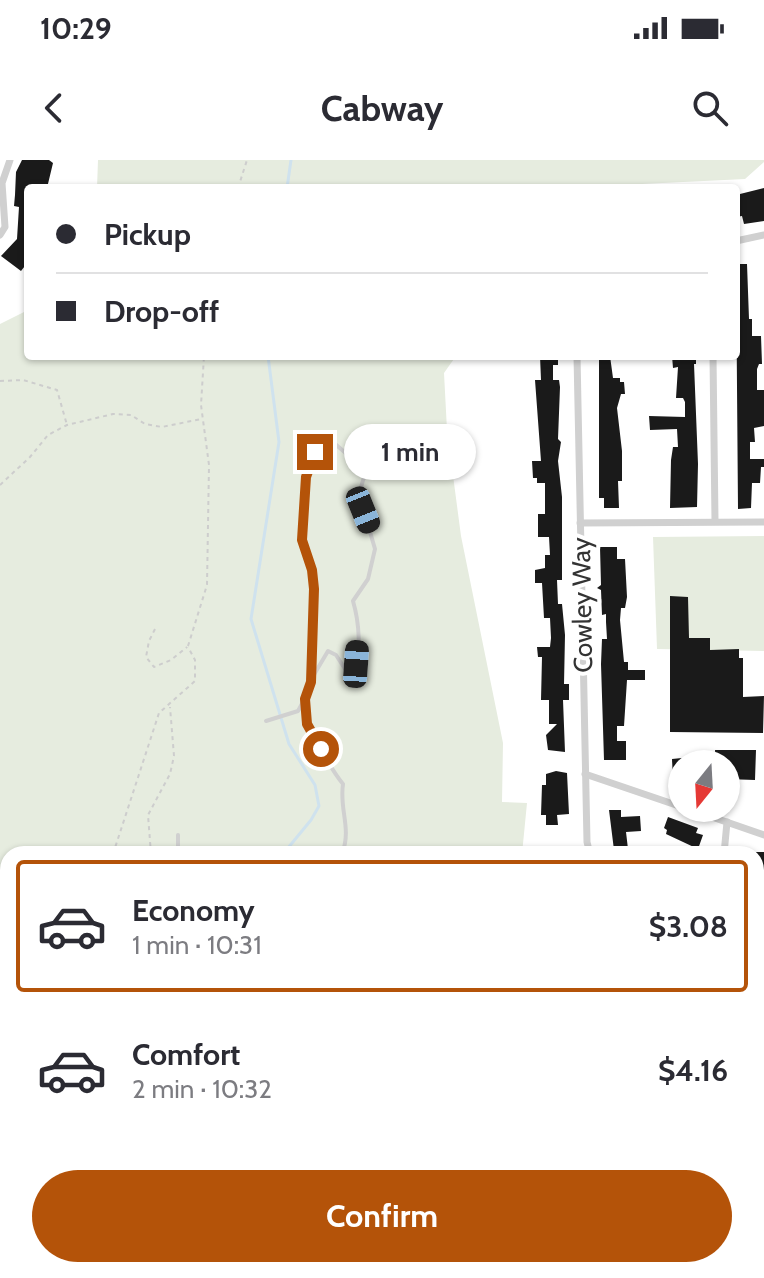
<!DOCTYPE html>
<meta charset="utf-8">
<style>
body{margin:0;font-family:Cabin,sans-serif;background:#f7f7f7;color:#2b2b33;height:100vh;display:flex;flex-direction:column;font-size:30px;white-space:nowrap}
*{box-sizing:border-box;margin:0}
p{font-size:26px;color:#7c7c81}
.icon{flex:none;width:44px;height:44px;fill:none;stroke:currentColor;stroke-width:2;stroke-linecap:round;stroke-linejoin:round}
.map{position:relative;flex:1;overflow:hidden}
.side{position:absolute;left:0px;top:686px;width:764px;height:432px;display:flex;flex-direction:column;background:#fff;border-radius:24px 24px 0 0;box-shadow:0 2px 6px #0004}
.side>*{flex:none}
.top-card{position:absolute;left:24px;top:24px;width:716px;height:176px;border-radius:8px;box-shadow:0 2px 6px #0004;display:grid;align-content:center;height:176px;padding:0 32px;background:#fff}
.needle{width:52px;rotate:198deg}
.fabs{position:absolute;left:668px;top:590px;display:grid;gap:16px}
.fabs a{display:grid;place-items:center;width:72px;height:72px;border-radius:50%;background:#fff;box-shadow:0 2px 6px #0004;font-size:40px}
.end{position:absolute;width:36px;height:36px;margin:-18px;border:10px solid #b45309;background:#fff;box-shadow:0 0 0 4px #fff}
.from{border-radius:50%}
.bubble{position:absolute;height:56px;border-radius:28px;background:#fff;box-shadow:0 2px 6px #0004;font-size:26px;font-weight:800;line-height:56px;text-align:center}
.car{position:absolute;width:24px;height:48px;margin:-24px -12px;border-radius:10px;box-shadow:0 0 6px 2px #0007;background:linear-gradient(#222 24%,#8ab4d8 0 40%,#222 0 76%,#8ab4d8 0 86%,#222 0)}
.top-card b{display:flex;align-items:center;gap:28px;height:76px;font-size:30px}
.top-card b+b{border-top:2px solid #e1e1e2}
.top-card i{width:20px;height:20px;background:#2b2b33}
ul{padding:14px 0 0;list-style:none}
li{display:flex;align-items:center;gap:24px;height:132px;margin:0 16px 12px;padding:0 16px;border:4px solid transparent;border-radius:8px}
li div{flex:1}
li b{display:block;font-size:30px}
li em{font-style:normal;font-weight:800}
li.current{border-color:#b45309}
li>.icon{width:72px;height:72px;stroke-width:1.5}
.cta{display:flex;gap:16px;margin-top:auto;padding:16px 32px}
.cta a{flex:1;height:92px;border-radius:48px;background:#b45309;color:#fff;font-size:32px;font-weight:800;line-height:92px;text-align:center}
.status{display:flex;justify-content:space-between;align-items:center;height:56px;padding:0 40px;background:#fff;direction:ltr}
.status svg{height:22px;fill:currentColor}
header{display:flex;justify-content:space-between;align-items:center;height:104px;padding:0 32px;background:#fff;font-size:36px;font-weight:800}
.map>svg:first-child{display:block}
.green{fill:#e6ecdf}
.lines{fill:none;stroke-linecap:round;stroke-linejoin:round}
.stream{stroke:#cfe2ee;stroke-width:3}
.building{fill:#1a1a1a}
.path{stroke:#cdcdcd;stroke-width:2;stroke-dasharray:4 4;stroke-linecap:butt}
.lane{stroke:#d0d0d0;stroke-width:4}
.street{stroke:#d0d0d0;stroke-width:7}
.route{stroke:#b45309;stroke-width:10}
.labels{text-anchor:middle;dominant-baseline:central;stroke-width:8;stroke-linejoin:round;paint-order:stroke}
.street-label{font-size:26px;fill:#333;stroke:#fff}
</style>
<div class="status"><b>10:29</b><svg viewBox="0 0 49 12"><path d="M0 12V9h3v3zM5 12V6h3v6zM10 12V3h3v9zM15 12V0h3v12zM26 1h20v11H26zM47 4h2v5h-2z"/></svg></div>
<header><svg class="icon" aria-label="back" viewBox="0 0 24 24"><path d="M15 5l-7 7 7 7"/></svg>Cabway<svg class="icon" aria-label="search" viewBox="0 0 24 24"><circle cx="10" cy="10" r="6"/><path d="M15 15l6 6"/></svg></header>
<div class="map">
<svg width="764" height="1118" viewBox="0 0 764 1118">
<rect width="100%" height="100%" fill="#fff"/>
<!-- green -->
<g class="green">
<path d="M98 0H764V2L745 19 642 24 630 28H97Z"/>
<path d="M28 150V196H456L444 213 447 270 461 376 503 583 502 642 527 643 522 694H8V1110H549V1118H0V164Z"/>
<path d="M764 376V491L657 489 653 377Z"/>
</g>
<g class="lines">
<!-- stream -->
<g class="stream">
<path d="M287 28 291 0"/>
<path d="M268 196 279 282 251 459 289 584 315 625 319 646 311 660 283 694"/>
<path d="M379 1110 383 1112 385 1118"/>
</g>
</g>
<!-- building -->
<g class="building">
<path d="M22 0H49L53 3 47 28H28V102L21 111 1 96 17 79 19 47 14 46 15 35 16 12Z"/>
<path d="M764 28V61L744 64 742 56 736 57V35Z"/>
<path d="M736 104H747L749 159H752V176H761L762 204H759L757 209V230H764V266L754 268 755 282H750V299H764V307H761L760 323H752L751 348 738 349Z"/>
<path d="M540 196H558V205H553V220H559L560 227 558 279 561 282 558 301 562 337V420H557L558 444H562L565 475 564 524H569V540H563L565 592 548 590 546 575 557 564H549V540H541L542 497H538L537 487H550L551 478 550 458H544L542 423H535V410L545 408V395H550L549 377H538V354H545V323H537V318H533L532 301H541L535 220H541Z"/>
<path d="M599 196H610L613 218H620V222H624L625 234H621L617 248 622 291V321H618L619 348H604V338H599Z"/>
<path d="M672 196H696V204H694L698 304 697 347 670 348 671 300 673 287H678L677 269 650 270 649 256 685 257V242L683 238H676L678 207 673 208Z"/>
<path d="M600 387H617V399H625L627 437 625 448H621L620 460 624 502H628V510H645V520H627L624 566H617V581H626V600H604L601 504 602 479H607L606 462V454L602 455 601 430 597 428 601 425Z"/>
<path d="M670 436 688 437 689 478H710V490L739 489V498H743V537L764 536 763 573 670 572Z"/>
<path d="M715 590H756L755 620 726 619V604H716Z"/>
<path d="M682 598V620H673L672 599Z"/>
<path d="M556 611 567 613 569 654 557 655 558 665H546V655H541L542 625H546V614Z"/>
<path d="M609 650H621V657L640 656 641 671 626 672 628 689 614 690Z"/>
<path d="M668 657 698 668 696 673 703 675 698 689 666 674 667 670 664 668Z"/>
<rect x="756" y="692" width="8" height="49"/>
<path d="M764 754V853H757L756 755Z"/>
<rect x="756" y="923" width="8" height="55"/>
<path d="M756 1093H764V1118H755Z"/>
</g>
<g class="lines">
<!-- path -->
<g class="path">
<path d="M238 28 247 0"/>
<path d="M0 221 23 220 57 230 67 265"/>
<path d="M0 325 30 297 48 275 67 265 113 254 131 255 145 264 162 267 201 259"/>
<path d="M155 469 149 481 146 497 154 507 171 500 187 487"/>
<path d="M188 486 207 425 209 305 201 245 204 196"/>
<path d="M113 694 159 553 195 521V500L188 487"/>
<path d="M151 694 148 655 170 614 174 596 170 547"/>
<path d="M0 1041 8 1016"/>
<path d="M132 1110 150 1118"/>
<path d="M197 1110 198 1118"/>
</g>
<!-- lane -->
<g class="lane">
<path d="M311 522 314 429 312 410 302 380 306 317 315 292 324 284 334 283 363 308 364 317 359 334 375 389 368 419 353 441C359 462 362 491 353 511L345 509 336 495 328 491 312 518C301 548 305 558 319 586 327 600 333 612 343 624 339 650 352 668 342 694"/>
<path d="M266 561 298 551 304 540"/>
<path d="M178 675V694"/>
<path d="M304 1110 306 1118"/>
<path d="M394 1110 402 1118"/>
</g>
<!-- street -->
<g class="street">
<path d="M0 75 5 67 2 23 10 0"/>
<path d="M736 81 764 75"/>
<path d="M577 196 587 682 590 694"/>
<path d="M713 196 715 361"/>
<path d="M580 363 764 362"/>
<path d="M585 614 682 647"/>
<path d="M686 648 764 675"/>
<path d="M724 694 727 662"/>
<path d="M756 1062 764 1063"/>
<path d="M610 1110 611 1118"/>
<path d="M730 1118V1110"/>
</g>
</g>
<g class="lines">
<!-- route -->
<path class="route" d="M315 292 306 317 302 380 312 410 314 429 311 522 305 539 307 564 321 589"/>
</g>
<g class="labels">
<!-- street labels -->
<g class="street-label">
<text transform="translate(582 445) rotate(-91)">Cowley Way</text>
</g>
</g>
</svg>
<div class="fabs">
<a><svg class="needle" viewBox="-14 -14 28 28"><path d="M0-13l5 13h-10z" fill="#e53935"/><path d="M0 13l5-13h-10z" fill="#7c7c81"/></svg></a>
</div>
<i class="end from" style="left:321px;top:589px"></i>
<i class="end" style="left:315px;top:292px"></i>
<div class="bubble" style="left:344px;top:264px;width:132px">1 min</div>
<i class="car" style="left:363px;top:350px;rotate:158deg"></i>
<i class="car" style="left:356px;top:504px;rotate:4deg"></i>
<div class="top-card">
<b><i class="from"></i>Pickup</b>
<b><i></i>Drop-off</b>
</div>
<section class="side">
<ul>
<li class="current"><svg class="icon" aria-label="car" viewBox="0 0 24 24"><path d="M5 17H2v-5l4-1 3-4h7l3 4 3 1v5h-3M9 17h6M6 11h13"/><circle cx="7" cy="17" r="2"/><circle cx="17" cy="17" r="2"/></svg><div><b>Economy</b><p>1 min · 10:31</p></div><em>$3.08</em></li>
<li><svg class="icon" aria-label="car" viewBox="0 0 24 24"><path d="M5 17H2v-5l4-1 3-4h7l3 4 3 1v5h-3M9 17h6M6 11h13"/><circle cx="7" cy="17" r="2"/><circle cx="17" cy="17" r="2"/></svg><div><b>Comfort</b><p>2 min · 10:32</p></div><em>$4.16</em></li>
</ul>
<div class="cta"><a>Confirm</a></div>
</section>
</div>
